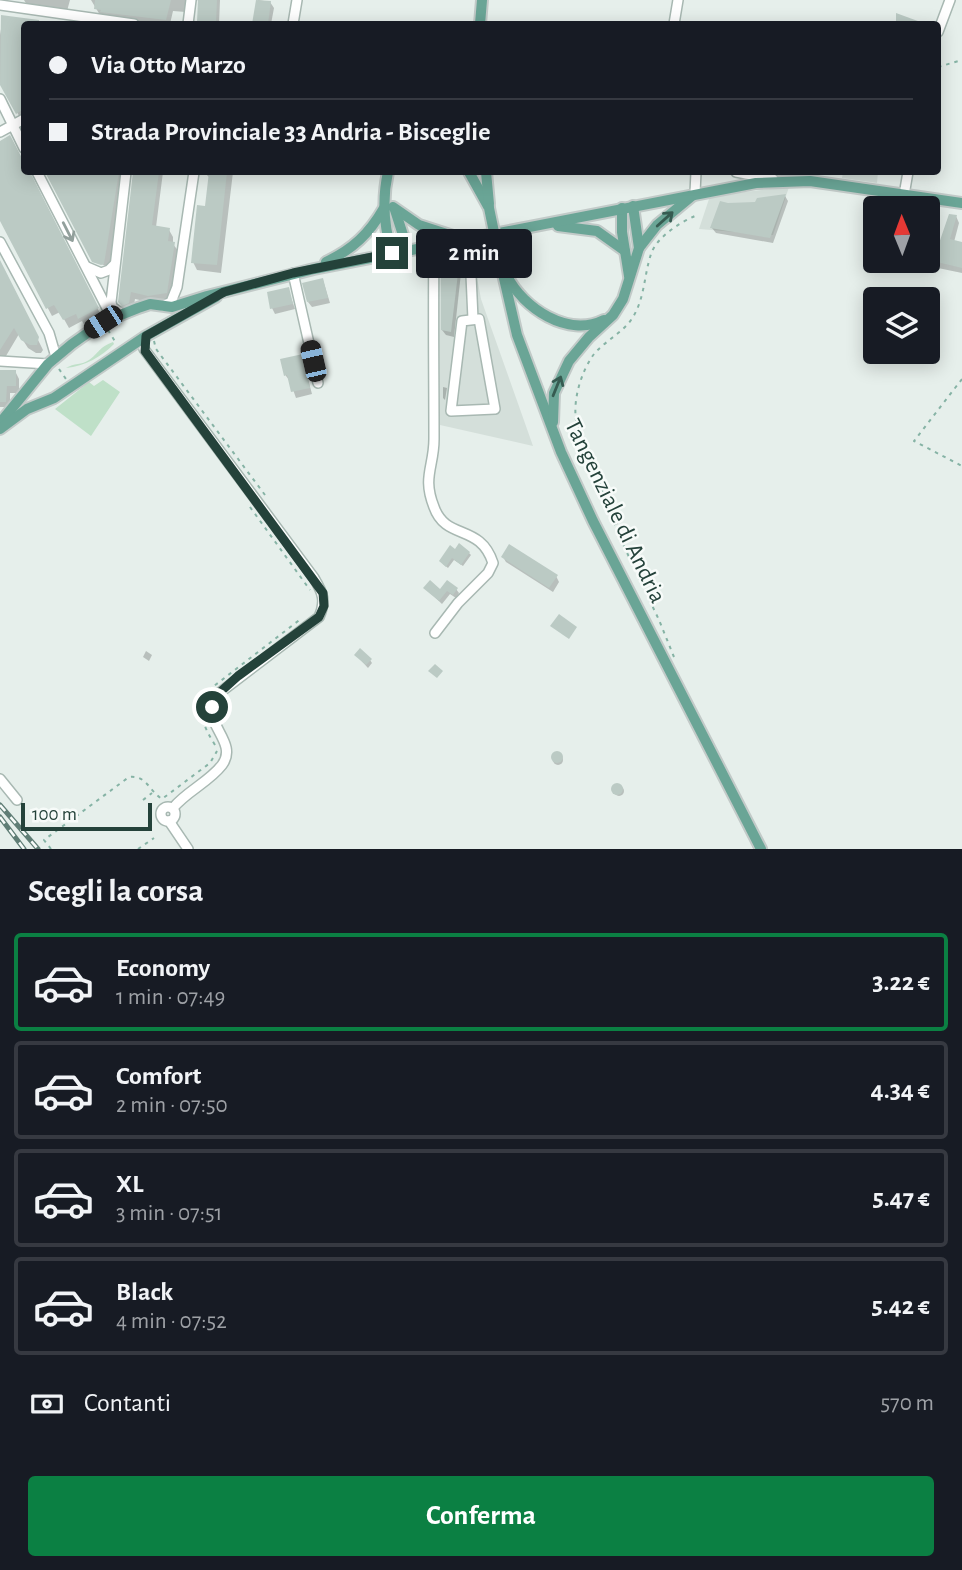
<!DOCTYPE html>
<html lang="it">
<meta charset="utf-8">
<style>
body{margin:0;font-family:"Alegreya Sans",sans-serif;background:#20242c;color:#f1f3f6;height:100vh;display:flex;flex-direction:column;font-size:26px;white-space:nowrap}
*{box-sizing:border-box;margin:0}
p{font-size:23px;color:#9ea1a6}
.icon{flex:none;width:38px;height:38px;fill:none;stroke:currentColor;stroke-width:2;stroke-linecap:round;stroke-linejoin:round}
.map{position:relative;height:849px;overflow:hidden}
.drawer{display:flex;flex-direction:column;background:#171b24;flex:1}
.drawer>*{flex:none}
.banner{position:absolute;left:21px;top:21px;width:920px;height:154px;border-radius:7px;box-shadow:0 4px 18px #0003;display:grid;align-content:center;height:154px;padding:0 28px;background:#171b24}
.needle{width:46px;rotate:359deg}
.controls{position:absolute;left:863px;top:196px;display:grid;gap:14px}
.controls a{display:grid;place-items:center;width:77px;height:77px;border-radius:7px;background:#171b24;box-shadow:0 4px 18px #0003;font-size:35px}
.scale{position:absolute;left:21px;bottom:18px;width:131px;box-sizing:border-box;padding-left:7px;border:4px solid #24423a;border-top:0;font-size:19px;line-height:24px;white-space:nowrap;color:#24423a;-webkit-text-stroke:5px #f7fbf9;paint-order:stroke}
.end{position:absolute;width:32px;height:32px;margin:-16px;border:9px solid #24423a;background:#fff;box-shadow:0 0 0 4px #fff}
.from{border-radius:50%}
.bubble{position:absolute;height:49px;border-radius:7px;background:#171b24;box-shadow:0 4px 18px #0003;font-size:23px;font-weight:700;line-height:49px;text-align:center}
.car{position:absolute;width:21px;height:42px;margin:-21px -10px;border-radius:9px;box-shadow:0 0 5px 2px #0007;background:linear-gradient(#222 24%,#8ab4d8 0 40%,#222 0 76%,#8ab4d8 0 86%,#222 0)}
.banner b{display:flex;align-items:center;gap:24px;height:66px;font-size:26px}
.banner b+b{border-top:2px solid #363941}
.banner i{width:18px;height:18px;background:#f1f3f6}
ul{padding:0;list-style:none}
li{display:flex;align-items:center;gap:21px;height:98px;margin:0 14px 10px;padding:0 14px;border:4px solid #363941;border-radius:7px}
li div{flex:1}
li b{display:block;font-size:26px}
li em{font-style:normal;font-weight:700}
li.on{border-color:#0b8043}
li>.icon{width:63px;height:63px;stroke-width:1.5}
h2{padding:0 28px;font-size:32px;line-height:84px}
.pay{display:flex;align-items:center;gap:18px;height:77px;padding:0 28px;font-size:26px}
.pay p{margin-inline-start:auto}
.primary-button{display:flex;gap:14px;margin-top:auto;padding:14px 28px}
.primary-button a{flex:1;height:80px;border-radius:7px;background:#0b8043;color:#fff;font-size:28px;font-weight:700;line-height:80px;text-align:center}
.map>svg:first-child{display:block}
.built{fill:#d4dfda}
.green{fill:#bfe0c8}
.shadow{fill:#0003}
.building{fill:#bbcac4}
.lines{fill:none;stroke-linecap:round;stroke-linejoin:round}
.minor-casing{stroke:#a8b8b2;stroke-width:12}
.major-casing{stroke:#c2cac8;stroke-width:14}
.path{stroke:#86b3a5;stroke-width:2;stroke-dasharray:3.5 5;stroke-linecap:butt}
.minor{stroke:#fff;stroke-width:9}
.major{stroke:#6aa596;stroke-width:10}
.rail-casing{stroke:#5f7d75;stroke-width:5}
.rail{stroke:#f7fbf9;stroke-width:2.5;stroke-dasharray:8;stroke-linecap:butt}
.major-bridge-casing{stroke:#c2cac8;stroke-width:14;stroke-linecap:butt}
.major-bridge{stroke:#6aa596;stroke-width:10}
.oneway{stroke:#365b51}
.oneway2{stroke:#92a09c}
.route{stroke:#24423a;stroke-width:9}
.labels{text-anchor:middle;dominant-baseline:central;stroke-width:5;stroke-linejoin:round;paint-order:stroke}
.street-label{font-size:24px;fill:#24423a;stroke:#f7fbf9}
</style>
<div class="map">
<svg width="962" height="849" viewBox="0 0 962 849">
<rect width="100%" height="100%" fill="#e6efeb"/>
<!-- built -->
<g class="built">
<path d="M843 172H878L877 183 842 178Z"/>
<path d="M789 187 773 235 699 229 710 196Z"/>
<path d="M479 248 474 261 481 299 533 446 440 425 438 253Z"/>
</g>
<!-- green -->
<g class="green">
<path d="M113 342 114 344C101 357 85 366 66 368 74 363 82 365 89 360 99 353 99 347 113 342Z"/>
<path d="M103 380 120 392 91 436 55 409 89 382 94 386Z"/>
</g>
<!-- shadow -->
<g class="shadow">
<path d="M24 0H70L67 11 27 5Z"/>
<path d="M91 0H194L186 12 173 11 170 24 106 18 100 15Z"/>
<path d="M197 0H220L219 24H200L199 1Z"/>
<path d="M258 0 270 2 274 8 271 24H254Z"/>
<path d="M3 17 56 24H24V120L22 121 0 82V35Z"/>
<path d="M9 138 24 166V172H27L102 317 85 326 82 321 69 328 60 312 52 316 0 217V143Z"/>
<path d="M47 172H88L96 186 94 172H125L110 268 93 260Z"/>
<path d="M135 172H163L156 227 169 230 173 237V244L179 252 171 300 158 304 135 299 133 311H125L120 303Z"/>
<path d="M204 172H233L221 273 197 270 193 262 207 208 210 178Z"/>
<path d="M785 196 788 201 773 243 716 233 712 228Z"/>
<path d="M956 216 959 223 954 242 962 244V273L938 268 935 261Z"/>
<path d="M0 263 43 350 41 353H36L28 348 19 334 3 361 0 359Z"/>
<path d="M458 267 461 273 454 337 446 335 442 330Z"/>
<path d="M323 280 330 303 312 307 308 302Z"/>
<path d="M288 289 295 309 275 314 272 308Z"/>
<path d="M302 356 312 394 296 398 290 381 286 376 282 360Z"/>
<path d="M0 371H15L19 379V393H10V407H0Z"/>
<path d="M443 387 447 388 445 400 443 398Z"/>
<path d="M615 516 620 519 617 525 612 521Z"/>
<path d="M450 548 469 553 471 555 463 566 454 560 448 568 443 564Z"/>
<path d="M503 557 556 576 559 582 553 592 506 562Z"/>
<path d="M425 588 441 592 456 589 459 593 456 598 450 594 442 604Z"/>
<path d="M146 651 152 655 149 661 143 657Z"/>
<path d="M356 655 370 660 372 663 368 668Z"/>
<circle cx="558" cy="760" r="5"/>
<circle cx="619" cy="791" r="5"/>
</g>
<!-- building -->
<g class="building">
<path d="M95 0H171L166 20 100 12 101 10 94 9Z"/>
<path d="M198 0H217L216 24 197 22Z"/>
<path d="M256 0 271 1 268 24H252Z"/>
<path d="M896 13 926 24H896Z"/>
<path d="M1 15 39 20V24H24L23 81 24 91 21 93 24 99V109L16 114 0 85Z"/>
<path d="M10 135 24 162V172H30L99 308 78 319 76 314 63 320 54 305 46 309 0 221V141Z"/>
<path d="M45 172H119L104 264 101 265 92 262Z"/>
<path d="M133 172H159L152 225 170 228 168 241 175 242 167 293 148 296 131 292 129 303 122 306 118 302Z"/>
<path d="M209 172H227L217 265 191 263 197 205 205 206Z"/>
<path d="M786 194 770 238 710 228 720 201 728 203 755 202 757 198Z"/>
<path d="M949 214 957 215 950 239 962 242V268L933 261Z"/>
<path d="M0 260 39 337 37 345H30L21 340 14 328 0 350Z"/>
<path d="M441 263 459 265 451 332 441 330Z"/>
<path d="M323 278 328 298 307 302 302 283Z"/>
<path d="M289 287 293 304 270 309 267 292Z"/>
<path d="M303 354 310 388 291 392 287 375 284 376 280 359Z"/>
<path d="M0 370H16V386H7L6 402H0Z"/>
<path d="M459 543 470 552 461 565 452 558 446 567 439 561 450 545 455 549Z"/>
<path d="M509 544 558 575 549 588 501 557Z"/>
<path d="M430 580 440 589 447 580 458 588 453 595 447 591 439 601 423 588Z"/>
<path d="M559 614 577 627 569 639 550 626Z"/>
<path d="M360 648 372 659 366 665 354 655Z"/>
<path d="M435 664 443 671 437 678 428 671Z"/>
<circle cx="557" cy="757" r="6"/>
<circle cx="617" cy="789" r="6"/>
</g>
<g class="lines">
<!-- minor casing -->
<g class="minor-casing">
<g id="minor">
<path d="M0 5 134 24"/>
<path d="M188 24 191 0"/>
<path d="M293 24 297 0"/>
<path d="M674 24 678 0"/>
<path d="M938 32 950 0"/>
<path d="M0 99 24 148"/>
<path d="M0 132 24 119"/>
<path d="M37 172 109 312 107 319"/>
<path d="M736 172 773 179"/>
<path d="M695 193 696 172"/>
<path d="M904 195 908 172"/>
<path d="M0 242 49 333 56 357"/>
<path d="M434 245C433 310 434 374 434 439 434 467 422 477 434 507 446 541 480 523 493 563L488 573 458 603 435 633"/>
<path d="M87 267 101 273 109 270 114 265"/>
<path d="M293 273 318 383"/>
<path d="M163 306 171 302 177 287 194 172"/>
<path d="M119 312 112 307 111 302 126 172"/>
<path d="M473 319 470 253 474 237"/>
<path d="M479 319 495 409 451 411 462 321Z"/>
<path d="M144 349 314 578C323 593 326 601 319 617L218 694C216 698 212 704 212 709 210 728 237 745 222 765 209 782 187 791 173 808"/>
<path d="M0 361 48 364"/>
<path d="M0 779 17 800"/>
<circle cx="168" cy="814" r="7"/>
<path d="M169 821 188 849"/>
</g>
</g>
<!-- major casing -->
<g class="major-casing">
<g id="major">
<path d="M480 24 482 0"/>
<path d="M388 172C382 199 384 227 392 253"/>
<path d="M469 172 489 208"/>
<path d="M486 172 489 204"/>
<path d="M393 207 419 225 459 238"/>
<path d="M622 208V232L629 276"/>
<path d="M395 210 403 235V251"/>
<path d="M558 226 597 231 625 251"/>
<path d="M639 248 657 225 692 196"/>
<path d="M500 261 517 335 561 452 593 521 761 849"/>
<path d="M326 262C353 249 369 234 384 208"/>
<path d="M507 276C523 308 568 338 604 320"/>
<path d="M553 422 554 393 569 361 589 337 613 315 623 299 639 248 633 206"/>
<path d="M0 423 48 364 72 344 103 322 138 308 150 304 172 307 207 296 314 269 756 183 810 181 962 203"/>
<path d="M0 429 27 409 54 398 146 336 216 297"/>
</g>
</g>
<!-- path -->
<g class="path">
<path d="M938 67 962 60"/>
<path d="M108 330 116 343"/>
<path d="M154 341 156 349 265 495"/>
<path d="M59 369 66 379"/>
<path d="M962 379 914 441 962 466"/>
<path d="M250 507 310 590"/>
<path d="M674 657 659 620 620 538 576 420C573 399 581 372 594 354 606 340 624 332 633 317 645 297 644 275 651 254 657 237 679 223 695 216"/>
<path d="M215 745C204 727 197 714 205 693L302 618"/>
<path d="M143 800 152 793"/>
<path d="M51 849 44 840 129 777C147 775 149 791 162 799L210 763 217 751"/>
<path d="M138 849 154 838"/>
</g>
<!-- minor -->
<use href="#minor" class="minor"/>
<!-- major -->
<use href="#major" class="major"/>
<!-- rail casing -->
<g class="rail-casing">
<g id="rail">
<path d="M0 805 38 849"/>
<path d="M0 817 24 849"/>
</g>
</g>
<!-- rail -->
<use href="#rail" class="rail"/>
<!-- major-bridge casing -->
<g class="major-bridge-casing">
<path id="major-bridge" d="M489 208 500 261"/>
</g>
<!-- major-bridge -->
<use href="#major-bridge" class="major-bridge"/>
</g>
<!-- one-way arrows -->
<defs><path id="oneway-shaft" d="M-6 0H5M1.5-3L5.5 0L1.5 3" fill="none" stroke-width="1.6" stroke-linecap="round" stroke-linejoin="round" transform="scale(1.75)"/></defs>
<g class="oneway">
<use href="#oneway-shaft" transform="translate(665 219) rotate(-42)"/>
<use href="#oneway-shaft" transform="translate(557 386) rotate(-68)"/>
</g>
<use class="oneway2" href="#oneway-shaft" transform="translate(68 232) rotate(63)"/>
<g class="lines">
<!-- route -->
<path class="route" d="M212 707 218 694 238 676 319 617 324 606 323 593 145 351 146 336 224 292 293 273 392 253"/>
</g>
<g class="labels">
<!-- street labels -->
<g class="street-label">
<text transform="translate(615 511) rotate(64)">Tangenziale di Andria</text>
</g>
</g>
</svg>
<div class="controls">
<a><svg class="needle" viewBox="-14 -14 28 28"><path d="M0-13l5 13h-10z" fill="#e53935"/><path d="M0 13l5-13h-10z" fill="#9ea1a6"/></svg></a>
<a><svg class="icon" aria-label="layers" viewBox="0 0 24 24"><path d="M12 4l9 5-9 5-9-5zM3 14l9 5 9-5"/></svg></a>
</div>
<div class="scale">100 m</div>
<i class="end from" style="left:212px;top:707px"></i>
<i class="end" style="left:392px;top:253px"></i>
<div class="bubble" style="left:416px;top:229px;width:116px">2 min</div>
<i class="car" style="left:103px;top:322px;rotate:237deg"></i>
<i class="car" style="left:313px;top:361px;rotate:347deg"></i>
<div class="banner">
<b><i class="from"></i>Via Otto Marzo</b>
<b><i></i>Strada Provinciale 33 Andria - Bisceglie</b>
</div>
</div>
<section class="drawer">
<h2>Scegli la corsa</h2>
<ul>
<li class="on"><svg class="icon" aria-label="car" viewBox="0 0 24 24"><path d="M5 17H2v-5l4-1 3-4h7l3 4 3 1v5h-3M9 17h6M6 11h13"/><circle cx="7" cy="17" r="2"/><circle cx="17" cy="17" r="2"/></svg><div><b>Economy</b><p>1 min · 07:49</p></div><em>3.22 €</em></li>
<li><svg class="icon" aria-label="car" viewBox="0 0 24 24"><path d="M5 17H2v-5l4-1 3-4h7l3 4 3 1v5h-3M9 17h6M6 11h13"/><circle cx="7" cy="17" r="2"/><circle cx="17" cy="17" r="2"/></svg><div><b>Comfort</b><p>2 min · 07:50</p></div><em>4.34 €</em></li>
<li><svg class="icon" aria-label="car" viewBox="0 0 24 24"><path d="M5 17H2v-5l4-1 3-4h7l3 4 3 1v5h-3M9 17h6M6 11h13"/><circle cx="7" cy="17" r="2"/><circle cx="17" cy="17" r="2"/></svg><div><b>XL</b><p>3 min · 07:51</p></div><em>5.47 €</em></li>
<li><svg class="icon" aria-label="car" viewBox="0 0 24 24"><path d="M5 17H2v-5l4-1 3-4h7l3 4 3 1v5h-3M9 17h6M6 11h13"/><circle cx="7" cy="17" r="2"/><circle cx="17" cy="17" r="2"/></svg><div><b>Black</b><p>4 min · 07:52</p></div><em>5.42 €</em></li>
</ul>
<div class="pay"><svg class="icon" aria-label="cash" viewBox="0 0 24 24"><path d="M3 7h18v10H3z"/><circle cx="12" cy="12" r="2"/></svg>Contanti<p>570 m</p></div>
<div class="primary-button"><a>Conferma</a></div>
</section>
